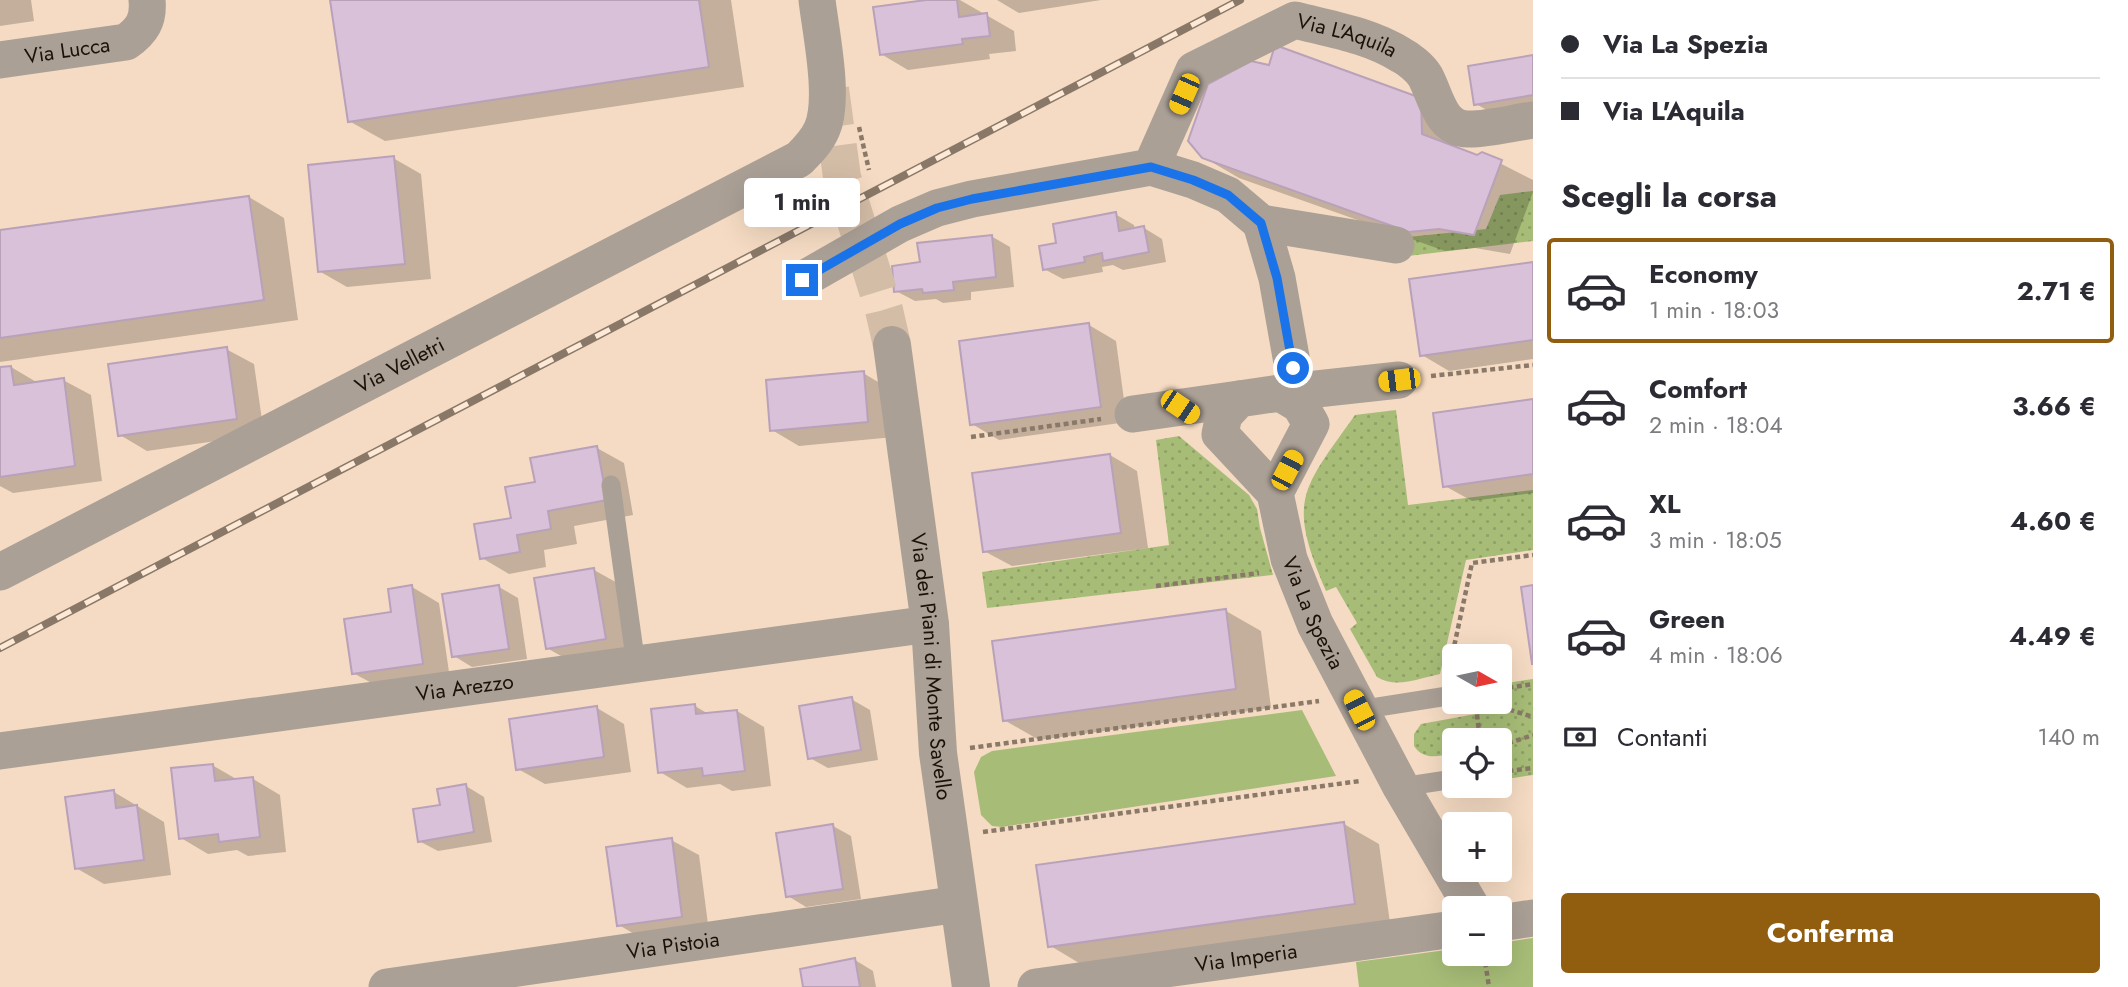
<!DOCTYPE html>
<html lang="it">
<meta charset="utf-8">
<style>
body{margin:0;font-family:Jost,sans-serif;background:#f2f2f3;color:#2b2b33;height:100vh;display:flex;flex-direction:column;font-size:26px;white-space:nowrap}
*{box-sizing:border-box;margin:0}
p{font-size:23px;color:#7c7c81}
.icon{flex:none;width:38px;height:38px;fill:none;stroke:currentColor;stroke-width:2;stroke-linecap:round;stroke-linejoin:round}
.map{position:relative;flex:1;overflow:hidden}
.side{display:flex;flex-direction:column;background:#fff;width:595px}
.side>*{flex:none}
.banner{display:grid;align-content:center;height:154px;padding:0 28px;background:#fff}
.needle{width:46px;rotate:99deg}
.fabs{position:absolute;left:1442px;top:644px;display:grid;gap:14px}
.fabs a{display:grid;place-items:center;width:70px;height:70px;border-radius:7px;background:#fff;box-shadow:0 7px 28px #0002;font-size:35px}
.end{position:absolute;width:32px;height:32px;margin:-16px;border:9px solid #1a73e8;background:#fff;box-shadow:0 0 0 4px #fff}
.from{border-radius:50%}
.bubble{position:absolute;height:49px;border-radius:7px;background:#fff;box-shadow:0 7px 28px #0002;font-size:23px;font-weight:700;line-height:49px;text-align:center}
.car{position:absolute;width:21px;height:42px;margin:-21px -10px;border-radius:9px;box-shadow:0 0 5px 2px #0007;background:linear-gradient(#f5c518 24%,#345 0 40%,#f5c518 0 76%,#345 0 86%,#f5c518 0)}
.banner b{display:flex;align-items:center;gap:24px;height:66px;font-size:26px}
.banner b+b{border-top:2px solid #e1e1e2}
.banner i{width:18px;height:18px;background:#2b2b33}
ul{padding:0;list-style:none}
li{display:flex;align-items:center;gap:21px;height:105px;margin:0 14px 10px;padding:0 14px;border:4px solid transparent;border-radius:7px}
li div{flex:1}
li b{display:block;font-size:26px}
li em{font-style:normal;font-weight:700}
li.on{border-color:#915e0f}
li>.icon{width:63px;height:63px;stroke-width:1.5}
h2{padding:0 28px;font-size:32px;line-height:84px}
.pay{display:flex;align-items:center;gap:18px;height:77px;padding:0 28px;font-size:26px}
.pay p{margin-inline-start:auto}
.primary-button{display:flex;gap:14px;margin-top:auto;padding:14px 28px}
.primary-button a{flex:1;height:80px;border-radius:7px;background:#915e0f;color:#fff;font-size:28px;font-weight:700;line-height:80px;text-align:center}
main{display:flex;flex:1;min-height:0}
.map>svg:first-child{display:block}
.grass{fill:url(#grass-dots)}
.park{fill:#a7bd77}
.shadow{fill:#0003}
.building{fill:#d9c1da;stroke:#b9a1b9;stroke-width:2}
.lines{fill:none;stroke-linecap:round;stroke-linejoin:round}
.tertiary-tunnel{stroke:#d4bda7;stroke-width:38;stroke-dasharray:38 19;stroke-linecap:butt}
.path{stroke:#8a7968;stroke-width:4.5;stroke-dasharray:5 3.5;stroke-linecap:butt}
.service{stroke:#aba096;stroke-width:19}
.minor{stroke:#aba096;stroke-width:37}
.tertiary{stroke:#aba096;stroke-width:38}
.rail-casing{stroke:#897868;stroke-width:8}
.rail{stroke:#fee9d6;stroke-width:5;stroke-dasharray:16;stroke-linecap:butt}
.route{stroke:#1a73e8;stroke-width:9}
.labels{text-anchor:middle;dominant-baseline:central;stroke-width:6;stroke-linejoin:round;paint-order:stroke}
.street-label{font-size:21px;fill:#1a1109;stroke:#fee9d6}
</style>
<main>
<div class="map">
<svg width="1533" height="987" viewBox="0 0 1533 987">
<defs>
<pattern id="grass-dots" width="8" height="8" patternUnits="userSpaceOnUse" patternTransform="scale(1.75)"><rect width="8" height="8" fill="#a7bd77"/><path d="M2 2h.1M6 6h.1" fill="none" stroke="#8fa166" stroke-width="1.8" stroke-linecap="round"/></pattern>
</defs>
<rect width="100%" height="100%" fill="#f5dbc3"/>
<!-- grass -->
<g class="grass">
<path d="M1533 191V241L1408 256V237L1486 229 1500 195Z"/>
<path d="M1396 410 1408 505 1533 490V550L1466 560 1440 674C1420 678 1396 689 1377 677L1350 629 1357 623 1336 587 1326 591C1287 500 1301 491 1355 415Z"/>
<path d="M1179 436 1249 495 1257 509 1260 528 1273 575 987 608 982 572 1169 545 1156 440Z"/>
<path d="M1533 679V775L1500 780V740H1454V753C1439 756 1424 761 1414 746V734L1421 724 1481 713 1480 702H1500V684Z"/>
</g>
<!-- park -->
<g class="park">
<path d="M1302 710 1336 776 1002 827 992 826 981 815 974 772 981 757 992 751Z"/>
<path d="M1533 938V987H1359L1356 962 1454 949V954H1500V943Z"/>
</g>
<!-- shadow -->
<g class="shadow">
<path d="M0 0H31L34 21 0 26Z"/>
<path d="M331 0H731L744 87 385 141 349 121Z"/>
<path d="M940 0H960L1014 31 1016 51 989 54 990 59 908 70 881 54Z"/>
<path d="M997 0H1101L1019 13Z"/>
<path d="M1533 57V108L1494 114 1476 104Z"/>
<path d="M1420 99 1455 120 1457 149 1477 157 1482 154 1533 180V192L1510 254 1475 248 1445 251 1239 178 1203 157Z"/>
<path d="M393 158 421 174 431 279 347 287 319 271Z"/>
<path d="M249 197 284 218 298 320 0 362V232Z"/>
<path d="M1115 214 1134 225 1135 230 1144 228 1162 239 1166 262 1123 270 1113 265 1102 267 1103 272 1063 279 1044 269Z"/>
<path d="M991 236 1010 247 1014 287 971 292V300L943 303 936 299 915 301 896 291 922 264Z"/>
<path d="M1533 264V359L1449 371 1422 355Z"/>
<path d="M1089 325 1116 341 1127 422 999 440 972 424Z"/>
<path d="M226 349 254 364 264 434 147 451 120 435Z"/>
<path d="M11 367 38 383 63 380 91 395 102 481 13 493 0 486V369Z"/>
<path d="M863 373 890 389 894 437 799 446 772 430Z"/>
<path d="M1533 401V493L1472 501 1445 486Z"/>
<path d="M597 448 624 463 633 515 574 526 577 544 544 550 546 567 509 574 482 558 513 519 537 483Z"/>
<path d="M1110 455 1137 471 1148 548 1012 566 984 551Z"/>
<path d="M594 570 621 585 633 654 575 664 547 648Z"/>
<path d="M412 587 439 603 450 679 381 688 353 673Z"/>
<path d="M499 587 518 598 527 659 472 667 454 656Z"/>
<path d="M1226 611 1261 631 1271 708 1039 740 1004 720Z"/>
<path d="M851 699 870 710 878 760 828 768 810 758Z"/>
<path d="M695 706 710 715 737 711 764 727 771 786 732 791 720 784 687 788 660 772Z"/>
<path d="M597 708 624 724 631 772 545 784 518 769Z"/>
<path d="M212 765 238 780 253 779 280 795 286 852 248 856 237 850 208 854 181 838Z"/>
<path d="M466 786 484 797 492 842 438 851 419 841 442 806Z"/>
<path d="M114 792 164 822 171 875 104 884 76 868Z"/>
<path d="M1344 824 1379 844 1390 923 1084 966 1049 945Z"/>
<path d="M833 826 851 836 861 899 806 907 788 896Z"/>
<path d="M671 840 699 855 709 932 646 941 619 925Z"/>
<path d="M855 960 873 971 876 987H805Z"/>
</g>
<!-- building -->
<g class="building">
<path d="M330 0H699L709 67 348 122Z"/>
<path d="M926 0H957L959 17 987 13 990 36 962 39 963 44 880 55 873 7Z"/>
<path d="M1275 45 1421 98 1422 134 1477 155 1482 152 1502 160 1474 235 1439 229 1409 232 1202 158 1188 141 1208 84 1251 61 1269 65Z"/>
<path d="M1533 55V95L1474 105 1468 66Z"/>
<path d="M394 156 405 264 318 272 308 165Z"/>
<path d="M249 196 264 300 0 338V230Z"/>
<path d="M1116 212 1119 231 1144 226 1149 252 1103 261 1102 253 1084 257 1085 262 1043 270 1039 246 1056 243 1053 224Z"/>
<path d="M992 235 996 277 953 282 954 290 923 293 922 289 894 292 892 266 920 262 917 243Z"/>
<path d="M1533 262V340L1420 356 1409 279Z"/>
<path d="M1089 323 1101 407 970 425 959 341Z"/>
<path d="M227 347 237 419 118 436 108 364Z"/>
<path d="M11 366 14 385 64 378 75 466 0 477V367Z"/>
<path d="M864 371 868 422 770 431 766 380Z"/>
<path d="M1533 399V474L1443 487 1433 413Z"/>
<path d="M597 446 607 500 548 511 551 529 517 535 520 552 480 559 474 524 511 518 505 487 535 482 530 458Z"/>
<path d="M1110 454 1121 533 983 552 972 473Z"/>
<path d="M594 568 606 639 546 649 534 578Z"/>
<path d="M412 585 423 664 352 674 344 619 391 612 388 589Z"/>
<path d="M499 585 509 649 452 657 442 594Z"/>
<path d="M1533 585V664H1532L1521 587Z"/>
<path d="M1226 609 1236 689 1003 721 992 641Z"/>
<path d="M852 697 861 750 808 759 799 706Z"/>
<path d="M695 704 696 714 737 710 745 771 703 776 702 768 658 773 651 709Z"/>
<path d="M597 706 604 757 516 770 509 719Z"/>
<path d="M213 764 215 781 253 777 260 837 219 842 218 834 179 839 171 768Z"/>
<path d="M466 784 474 832 418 842 413 809 440 805 437 789Z"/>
<path d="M114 790 116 808 137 805 144 860 75 869 65 797Z"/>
<path d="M1344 822 1355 904 1048 947 1036 865Z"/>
<path d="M833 824 843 889 786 897 776 833Z"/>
<path d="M672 838 682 917 617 926 606 847Z"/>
<path d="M855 958 860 987H803L800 969Z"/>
</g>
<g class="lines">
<!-- tertiary-tunnel -->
<path class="tertiary-tunnel" d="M830 89 842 177 884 310 892 345"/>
<!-- path -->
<g class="path">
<path d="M859 127 869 170"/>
<path d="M1431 376 1533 365"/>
<path d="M971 437 1101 419"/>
<path d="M1156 586 1259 573"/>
<path d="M1449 670 1472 563 1533 555"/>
<path d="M1500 689 1533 684"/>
<path d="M1485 702 1533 717"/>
<path d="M1476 706 1480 740"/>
<path d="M1500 746 1533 735"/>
<path d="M970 748 1319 701"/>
<path d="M1500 772 1533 768"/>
<path d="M983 832 1360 781"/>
<path d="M1484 954 1489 987"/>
</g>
<!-- service -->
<g class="service">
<path d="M611 485 636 665"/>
<path d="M1359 710 1454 695"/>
<path d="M1401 787 1454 779"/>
</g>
<!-- minor -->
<g class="minor">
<path id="s1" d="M0 60 126 42C142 31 149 20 147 0"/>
<path d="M1151 167 1193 180 1228 195 1261 223 1396 245"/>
<path d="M1261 223 1277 278 1297 391"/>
<path id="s2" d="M802 280 900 224 937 208 972 199 1151 167 1194 70 1295 20C1330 29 1369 35 1401 55 1409 59 1420 68 1425 76 1436 96 1440 130 1469 129 1490 129 1512 123 1533 120"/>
<path d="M1280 393 1399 380"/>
<path d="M1133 414 1239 399"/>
<path id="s3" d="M1275 493 1311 424 1300 405 1280 393 1239 399 1224 415 1220 434 1275 493 1289 559 1315 624 1401 787 1472 908"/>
<path id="s4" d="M0 572 799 159C808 150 817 141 822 129 835 99 821 34 817 0"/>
<path id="s5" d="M0 751 930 624"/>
<path d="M1500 923 1533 918"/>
<path id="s6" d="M387 987 959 904"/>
<path id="s7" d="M1036 987 1454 929"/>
</g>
<!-- tertiary -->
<path class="tertiary" id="s8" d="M892 345 930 624 938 753 971 987"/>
<!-- rail casing -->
<g class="rail-casing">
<path id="rail" d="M0 648 1240 0"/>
</g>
<!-- rail -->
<use href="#rail" class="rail"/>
</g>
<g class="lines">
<!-- route -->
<path class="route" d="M802 280 900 224 937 208 972 199 1151 167 1193 180 1228 195 1261 223 1277 278 1293 368"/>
</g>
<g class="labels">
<!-- street labels -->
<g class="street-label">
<text stroke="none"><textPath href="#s2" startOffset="644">Via L'Aquila</textPath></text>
<text stroke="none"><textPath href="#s1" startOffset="68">Via Lucca</textPath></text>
<text stroke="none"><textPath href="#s4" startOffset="450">Via Velletri</textPath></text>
<text stroke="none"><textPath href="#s3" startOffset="413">Via La Spezia</textPath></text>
<text stroke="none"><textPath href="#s8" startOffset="324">Via dei Piani di Monte Savello</textPath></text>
<text stroke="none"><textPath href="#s5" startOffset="469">Via Arezzo</textPath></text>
<text stroke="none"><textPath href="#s6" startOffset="289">Via Pistoia</textPath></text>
<text stroke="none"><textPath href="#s7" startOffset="212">Via Imperia</textPath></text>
</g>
</g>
</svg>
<div class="fabs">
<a><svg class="needle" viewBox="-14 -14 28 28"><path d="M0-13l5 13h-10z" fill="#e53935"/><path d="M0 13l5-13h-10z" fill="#7c7c81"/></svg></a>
<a><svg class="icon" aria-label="locate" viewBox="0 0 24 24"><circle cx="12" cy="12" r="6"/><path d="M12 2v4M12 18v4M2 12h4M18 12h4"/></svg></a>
<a>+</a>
<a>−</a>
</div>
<i class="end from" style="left:1293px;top:368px"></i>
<i class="end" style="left:802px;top:280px"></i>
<div class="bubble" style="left:744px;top:178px;width:116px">1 min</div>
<i class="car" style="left:1184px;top:94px;rotate:204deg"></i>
<i class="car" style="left:1399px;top:380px;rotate:263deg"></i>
<i class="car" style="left:1180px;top:407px;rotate:124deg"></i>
<i class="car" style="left:1287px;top:470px;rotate:28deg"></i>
<i class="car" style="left:1359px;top:710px;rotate:333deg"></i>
</div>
<section class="side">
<div class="banner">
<b><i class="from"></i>Via La Spezia</b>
<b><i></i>Via L'Aquila</b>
</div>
<h2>Scegli la corsa</h2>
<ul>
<li class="on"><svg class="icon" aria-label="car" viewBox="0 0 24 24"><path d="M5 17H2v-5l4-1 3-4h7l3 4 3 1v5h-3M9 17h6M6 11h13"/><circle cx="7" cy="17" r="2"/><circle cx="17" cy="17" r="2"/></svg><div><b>Economy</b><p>1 min · 18:03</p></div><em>2.71 €</em></li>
<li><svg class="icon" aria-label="car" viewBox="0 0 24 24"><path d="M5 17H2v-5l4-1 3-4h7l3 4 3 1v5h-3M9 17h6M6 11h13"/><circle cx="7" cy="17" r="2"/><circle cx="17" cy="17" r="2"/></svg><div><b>Comfort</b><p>2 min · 18:04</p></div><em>3.66 €</em></li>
<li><svg class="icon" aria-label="car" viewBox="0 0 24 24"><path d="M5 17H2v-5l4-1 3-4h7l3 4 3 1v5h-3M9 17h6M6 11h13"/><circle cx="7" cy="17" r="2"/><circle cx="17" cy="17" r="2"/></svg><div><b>XL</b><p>3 min · 18:05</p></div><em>4.60 €</em></li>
<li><svg class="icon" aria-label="car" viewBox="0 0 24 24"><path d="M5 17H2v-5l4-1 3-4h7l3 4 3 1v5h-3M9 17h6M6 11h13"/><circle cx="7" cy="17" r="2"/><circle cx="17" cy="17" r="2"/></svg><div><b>Green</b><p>4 min · 18:06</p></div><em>4.49 €</em></li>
</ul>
<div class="pay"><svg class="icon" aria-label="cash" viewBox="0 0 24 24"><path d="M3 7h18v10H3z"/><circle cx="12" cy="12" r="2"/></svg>Contanti<p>140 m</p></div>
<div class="primary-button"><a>Conferma</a></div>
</section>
</main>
